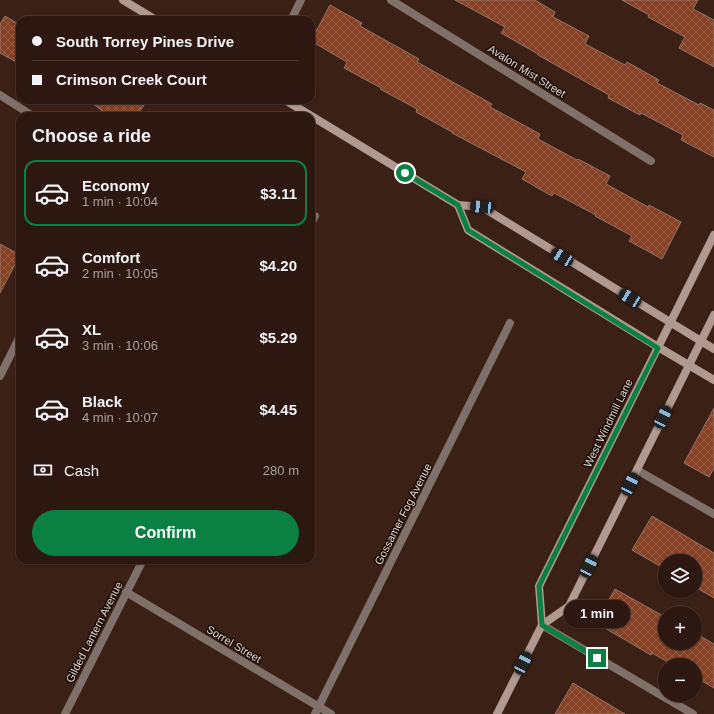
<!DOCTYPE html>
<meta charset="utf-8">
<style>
body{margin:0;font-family:Helvetica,sans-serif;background:#38251e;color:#f1f3f6;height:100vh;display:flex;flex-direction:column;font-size:15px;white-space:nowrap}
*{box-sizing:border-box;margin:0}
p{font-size:13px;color:#a6a09f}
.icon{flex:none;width:22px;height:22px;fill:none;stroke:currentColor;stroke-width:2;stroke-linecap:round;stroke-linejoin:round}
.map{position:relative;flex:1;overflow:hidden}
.sheet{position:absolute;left:16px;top:112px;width:299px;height:452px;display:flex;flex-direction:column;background:#2c1810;border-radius:12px;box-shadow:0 1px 3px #0004,0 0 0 1px #483730}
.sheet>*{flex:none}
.top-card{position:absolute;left:16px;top:16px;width:299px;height:88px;border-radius:12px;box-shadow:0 1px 3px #0004,0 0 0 1px #483730;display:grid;align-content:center;height:88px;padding:0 16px;background:#2c1810}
.fabs{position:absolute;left:658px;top:554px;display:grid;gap:8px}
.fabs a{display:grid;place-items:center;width:44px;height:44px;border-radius:50%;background:#2c1810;box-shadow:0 1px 3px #0004,0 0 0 1px #483730;font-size:20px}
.end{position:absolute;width:18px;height:18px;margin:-9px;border:5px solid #0b8043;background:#fff;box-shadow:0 0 0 2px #fff}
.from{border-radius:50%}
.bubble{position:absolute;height:28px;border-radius:14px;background:#2c1810;box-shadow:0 1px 3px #0004,0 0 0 1px #483730;font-size:13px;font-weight:700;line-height:28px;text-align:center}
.car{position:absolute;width:12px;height:24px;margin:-12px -6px;border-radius:5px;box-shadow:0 0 3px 1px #0007;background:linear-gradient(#222 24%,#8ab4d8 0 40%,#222 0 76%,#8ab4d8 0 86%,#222 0)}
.top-card b{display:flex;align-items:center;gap:14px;height:38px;font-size:15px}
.top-card b+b{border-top:1px solid #483730}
.top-card i{width:10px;height:10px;background:#f1f3f6}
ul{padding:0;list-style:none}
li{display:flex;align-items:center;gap:12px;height:66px;margin:0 8px 6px;padding:0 8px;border:2px solid transparent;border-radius:12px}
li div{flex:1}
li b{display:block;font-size:15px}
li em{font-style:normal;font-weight:700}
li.selected{border-color:#0b8043}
li>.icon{width:36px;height:36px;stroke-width:1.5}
h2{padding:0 16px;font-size:18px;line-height:48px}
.pay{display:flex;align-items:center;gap:10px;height:44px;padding:0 16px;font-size:15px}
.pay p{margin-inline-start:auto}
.primary-button{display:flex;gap:8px;margin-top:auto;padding:8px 16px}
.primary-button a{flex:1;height:46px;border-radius:24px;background:#0b8043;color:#fff;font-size:16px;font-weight:700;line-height:46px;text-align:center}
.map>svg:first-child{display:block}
.building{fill:url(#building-cross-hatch);stroke:#947467}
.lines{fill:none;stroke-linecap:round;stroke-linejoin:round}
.street{stroke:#7f706a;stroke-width:8}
.secondary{stroke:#b09990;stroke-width:8}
.route{stroke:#0b8043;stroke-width:5}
.labels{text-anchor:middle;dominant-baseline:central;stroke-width:3;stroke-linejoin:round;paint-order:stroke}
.street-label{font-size:11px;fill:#e7d5ce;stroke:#190e09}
</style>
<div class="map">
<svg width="714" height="714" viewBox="0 0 714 714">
<defs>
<pattern id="building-cross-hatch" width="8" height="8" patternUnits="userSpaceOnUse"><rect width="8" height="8" fill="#864024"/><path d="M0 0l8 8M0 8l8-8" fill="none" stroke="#975b43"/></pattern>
</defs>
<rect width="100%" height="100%" fill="#3b2016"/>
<!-- building -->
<g class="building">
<path d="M455 0H535L555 12 553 17 589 36 585 44 625 65 627 62 659 80 657 83 699 105 700 103 714 110V157L681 140 683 135 641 113 640 115 608 98 609 95 538 55V54L501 33 505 27Z"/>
<path d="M622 0H698L693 9 714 20V67L679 48 685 37 648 17 649 15Z"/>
<path d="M330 5 362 23 360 26 419 59 417 62 492 104 490 107 540 134 538 139 577 160 578 159 610 176 606 184 648 207 649 205 681 222 662 259 629 241 632 236 595 216 596 215 554 193 552 196 522 179 526 172 452 133V132L416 112 417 109 380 89 381 88 344 68 347 62 311 41Z"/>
<path d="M5 16 20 25V64L0 53V24Z"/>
<path d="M88 100H148L136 116H109Z"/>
<path d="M0 244 20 255 0 293Z"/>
<path d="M714 408V468L709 477 684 463Z"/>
<path d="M652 516 714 553V598L695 587V561H665V569L632 550Z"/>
<path d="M615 589 665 617V643H695V633L714 644V688L695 677V665H673L652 653 651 655 596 623Z"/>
<path d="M573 683 625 714H555Z"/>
</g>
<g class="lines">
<!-- street -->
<g class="street">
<path d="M391 0 651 161"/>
<path d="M291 20 301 0"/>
<path d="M0 95 33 116"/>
<path d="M311 224 315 216"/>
<path d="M0 376 20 336"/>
<path d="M637 470 714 514"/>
<path d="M126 592 331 714"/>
<path d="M542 625 693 714"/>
<path d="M65 714 143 560"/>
<path d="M315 714 510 323"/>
</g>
<!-- secondary -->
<g class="secondary">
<path d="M123 0 156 20"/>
<path d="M285 100 458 205 482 207 714 349"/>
<path d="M458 205 468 230 658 347 714 380"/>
<path d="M542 625 539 586 714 235"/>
<path d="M497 714 542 625 569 606 714 315"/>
</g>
</g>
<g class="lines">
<!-- route -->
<path class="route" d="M405 173 458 205 468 230 658 348 539 586 542 625 597 658"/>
</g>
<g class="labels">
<!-- street labels -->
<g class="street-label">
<text transform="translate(527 71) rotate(32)">Avalon Mist Street</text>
<text transform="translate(608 423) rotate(-64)">West Windmill Lane</text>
<text transform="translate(403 514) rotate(-63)">Gossamer Fog Avenue</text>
<text transform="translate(94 632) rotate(-63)">Gilded Lantern Avenue</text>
<text transform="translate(234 644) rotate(31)">Sorrel Street</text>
</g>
</g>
</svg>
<div class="fabs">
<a><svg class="icon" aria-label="layers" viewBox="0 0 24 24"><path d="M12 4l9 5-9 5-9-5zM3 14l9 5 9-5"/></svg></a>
<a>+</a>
<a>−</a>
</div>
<i class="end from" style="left:405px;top:173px"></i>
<i class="end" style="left:597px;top:658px"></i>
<div class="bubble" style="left:564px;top:600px;width:66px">1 min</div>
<i class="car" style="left:482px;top:207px;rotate:275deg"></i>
<i class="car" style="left:562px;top:257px;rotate:301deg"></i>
<i class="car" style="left:630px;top:298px;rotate:302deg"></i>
<i class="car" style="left:663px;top:417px;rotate:26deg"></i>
<i class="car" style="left:630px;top:484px;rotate:27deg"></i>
<i class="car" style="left:589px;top:566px;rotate:26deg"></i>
<i class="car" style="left:523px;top:663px;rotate:27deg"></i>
<div class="top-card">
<b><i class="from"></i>South Torrey Pines Drive</b>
<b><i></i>Crimson Creek Court</b>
</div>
<section class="sheet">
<h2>Choose a ride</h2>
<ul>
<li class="selected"><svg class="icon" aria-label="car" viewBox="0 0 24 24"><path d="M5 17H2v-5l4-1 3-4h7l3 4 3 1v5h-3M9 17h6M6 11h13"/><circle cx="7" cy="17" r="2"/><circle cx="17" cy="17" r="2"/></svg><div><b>Economy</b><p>1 min · 10:04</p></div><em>$3.11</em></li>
<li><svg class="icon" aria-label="car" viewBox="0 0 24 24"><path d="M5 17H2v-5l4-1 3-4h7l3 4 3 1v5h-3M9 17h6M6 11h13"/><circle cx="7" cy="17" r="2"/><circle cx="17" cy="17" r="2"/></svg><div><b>Comfort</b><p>2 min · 10:05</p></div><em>$4.20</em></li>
<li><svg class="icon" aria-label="car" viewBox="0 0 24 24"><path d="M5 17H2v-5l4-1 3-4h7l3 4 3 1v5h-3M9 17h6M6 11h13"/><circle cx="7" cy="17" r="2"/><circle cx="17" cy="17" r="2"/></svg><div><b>XL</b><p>3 min · 10:06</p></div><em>$5.29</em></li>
<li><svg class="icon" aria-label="car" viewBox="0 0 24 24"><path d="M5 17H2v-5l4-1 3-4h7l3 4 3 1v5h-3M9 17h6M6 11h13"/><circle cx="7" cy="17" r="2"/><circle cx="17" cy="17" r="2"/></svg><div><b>Black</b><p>4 min · 10:07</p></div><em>$4.45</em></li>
</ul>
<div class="pay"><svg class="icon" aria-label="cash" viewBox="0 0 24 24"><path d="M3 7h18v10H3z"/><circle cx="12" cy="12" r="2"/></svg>Cash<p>280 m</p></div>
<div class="primary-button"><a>Confirm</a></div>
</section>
</div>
